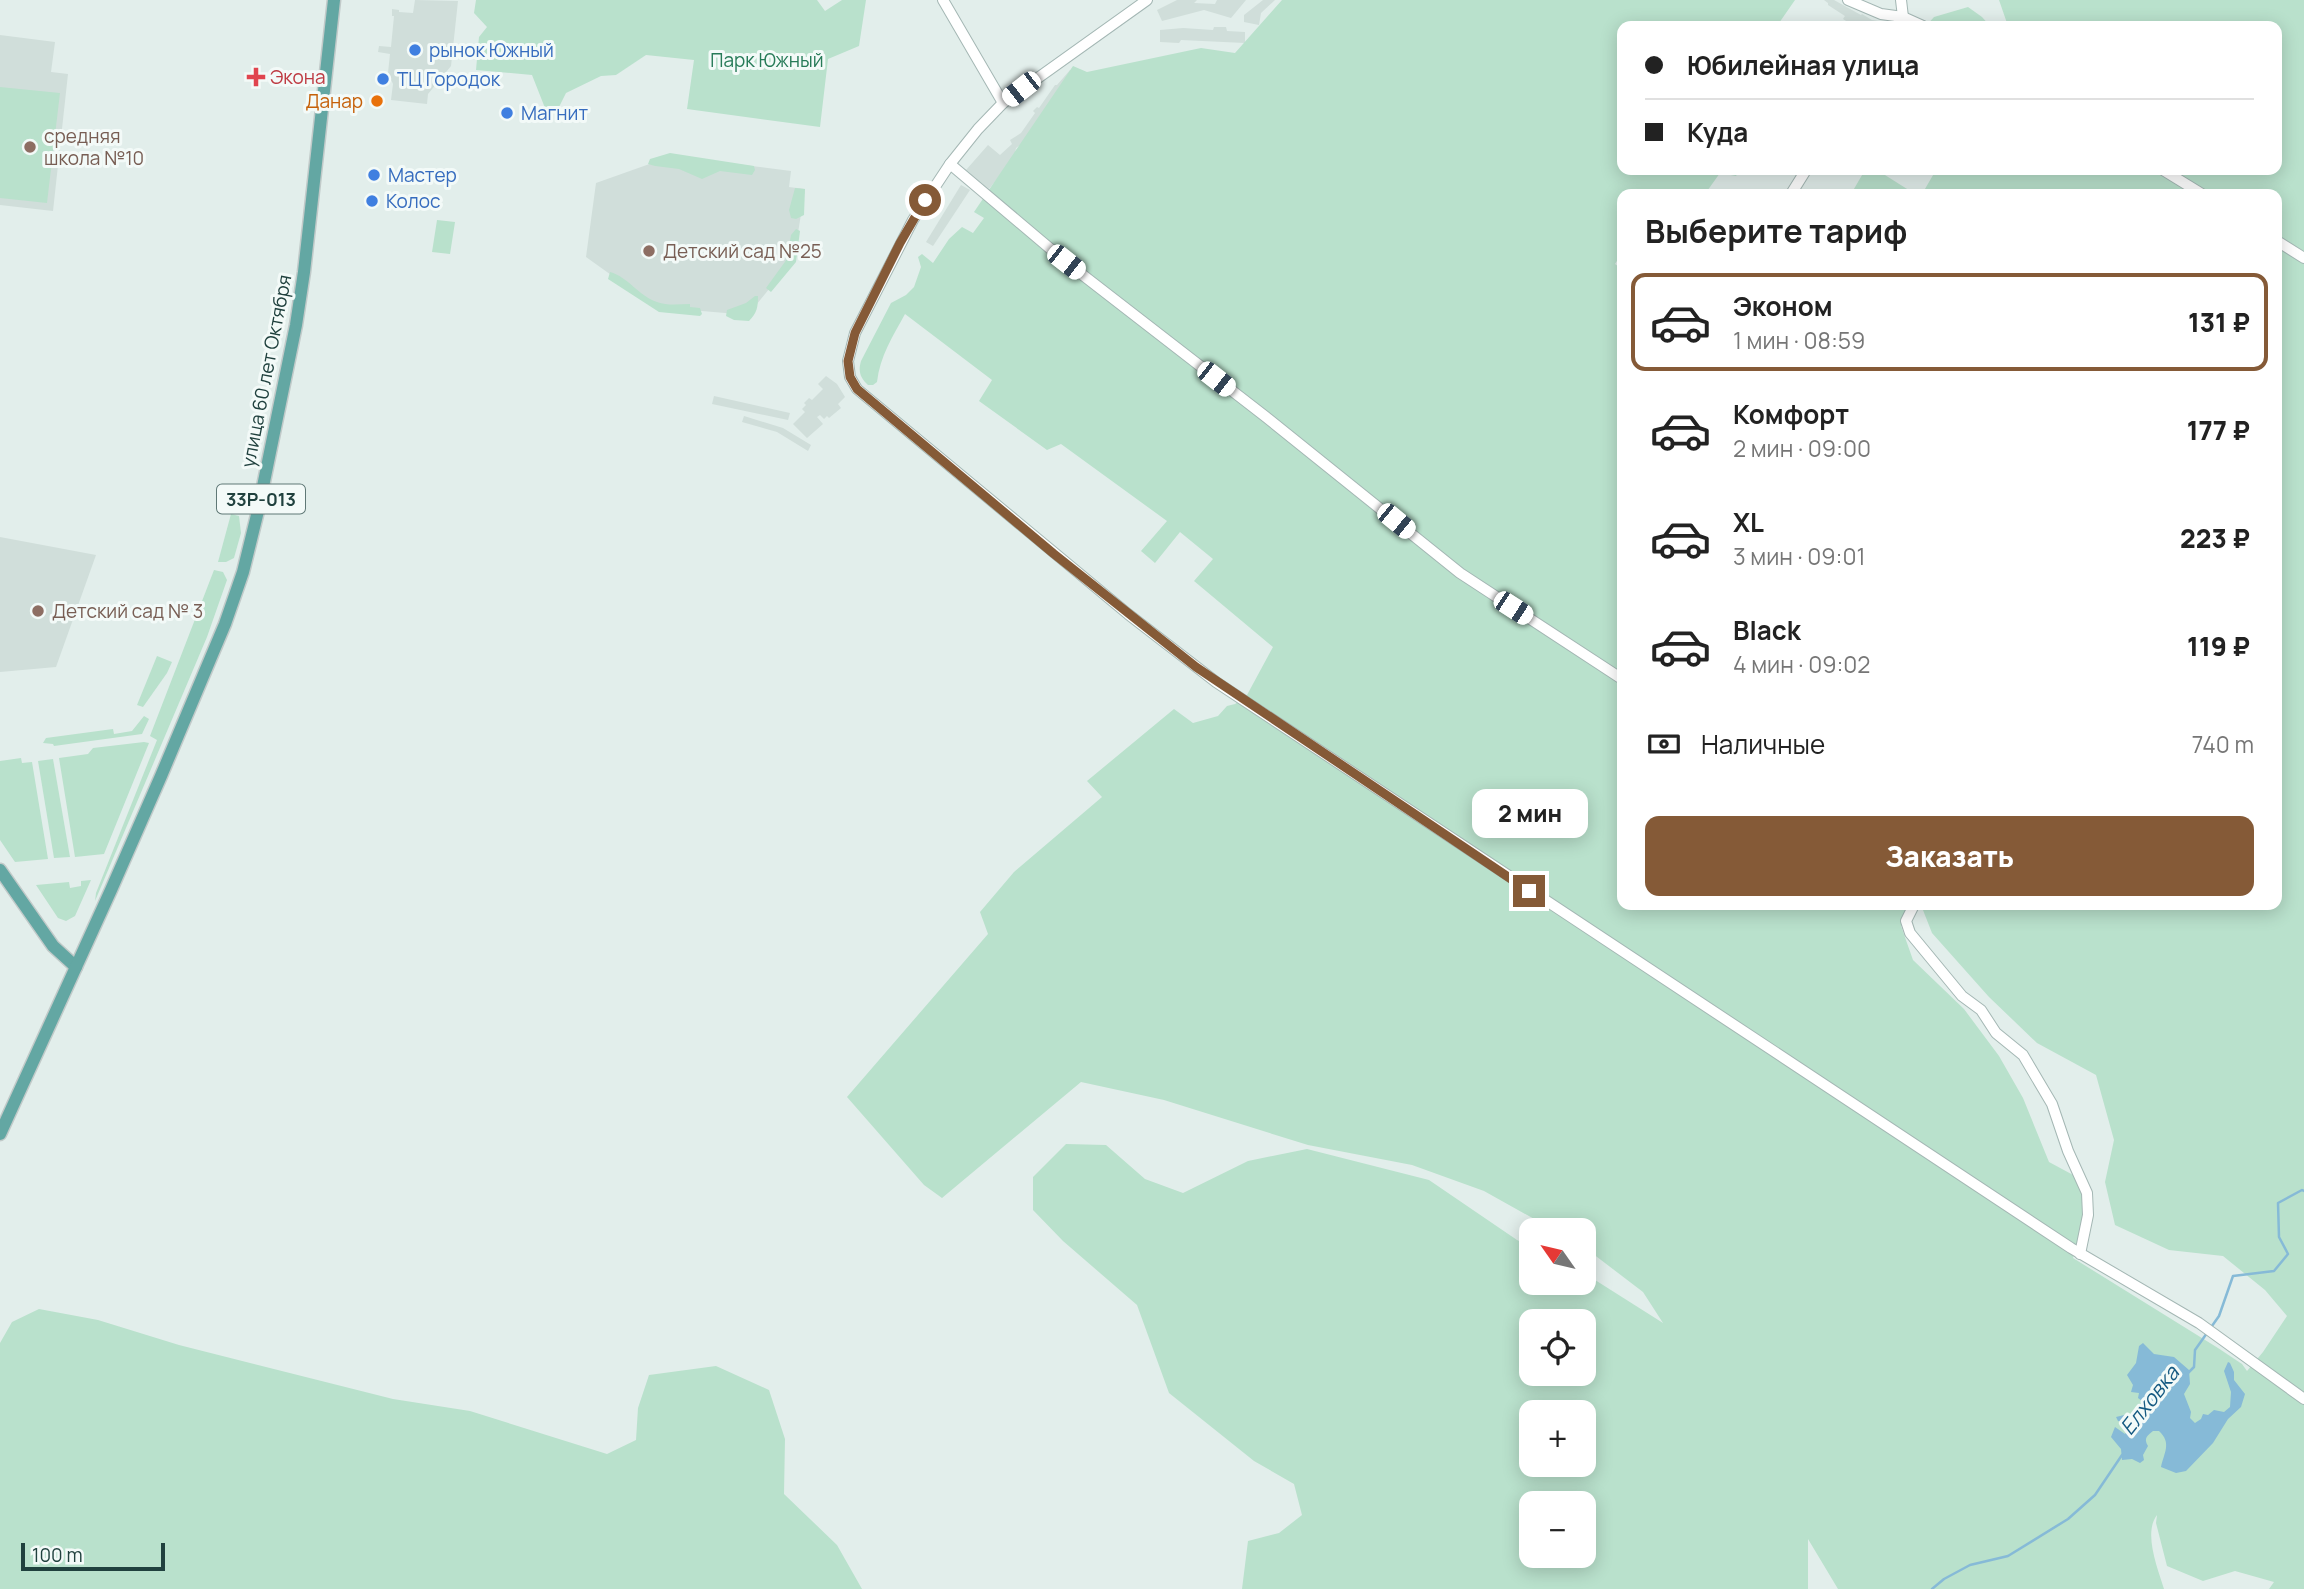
<!DOCTYPE html>
<html lang="ru">
<meta charset="utf-8">
<style>
body{margin:0;font-family:Manrope,sans-serif;background:#f2f2f2;color:#222;height:100vh;display:flex;flex-direction:column;font-size:26px;white-space:nowrap}
*{box-sizing:border-box;margin:0}
p{font-size:23px;color:#767676}
.icon{flex:none;width:38px;height:38px;fill:none;stroke:currentColor;stroke-width:2;stroke-linecap:round;stroke-linejoin:round}
.map{position:relative;flex:1;overflow:hidden}
.side{position:absolute;left:1617px;top:189px;width:665px;height:721px;display:flex;flex-direction:column;background:#fff;border-radius:14px;box-shadow:0 4px 18px #0003}
.side>*{flex:none}
.guide{position:absolute;left:1617px;top:21px;width:665px;height:154px;border-radius:14px;box-shadow:0 4px 18px #0003;display:grid;align-content:center;height:154px;padding:0 28px;background:#fff}
.needle{width:46px;rotate:304deg}
.tools{position:absolute;left:1519px;top:1218px;display:grid;gap:14px}
.tools a{display:grid;place-items:center;width:77px;height:77px;border-radius:14px;background:#fff;box-shadow:0 4px 18px #0003;font-size:35px}
.scale{position:absolute;left:21px;bottom:18px;width:144px;box-sizing:border-box;padding-left:7px;border:4px solid #20413e;border-top:0;font-size:19px;line-height:24px;white-space:nowrap;color:#20413e;-webkit-text-stroke:5px #f3faf8;paint-order:stroke}
.end{position:absolute;width:32px;height:32px;margin:-16px;border:9px solid #855a37;background:#fff;box-shadow:0 0 0 4px #fff}
.from{border-radius:50%}
.bubble{position:absolute;height:49px;border-radius:14px;background:#fff;box-shadow:0 4px 18px #0003;font-size:23px;font-weight:800;line-height:49px;text-align:center}
.car{position:absolute;width:21px;height:42px;margin:-21px -10px;border-radius:9px;box-shadow:0 0 5px 2px #0007;background:linear-gradient(#fff 24%,#345 0 40%,#fff 0 76%,#345 0 86%,#fff 0)}
.guide b{display:flex;align-items:center;gap:24px;height:66px;font-size:26px}
.guide b+b{border-top:2px solid #e0e0e0}
.guide i{width:18px;height:18px;background:#222}
ul{padding:0;list-style:none}
li{display:flex;align-items:center;gap:21px;height:98px;margin:0 14px 10px;padding:0 14px;border:4px solid transparent;border-radius:14px}
li div{flex:1}
li b{display:block;font-size:26px}
li em{font-style:normal;font-weight:800}
li.active{border-color:#855a37}
li>.icon{width:63px;height:63px;stroke-width:1.5}
h2{padding:0 28px;font-size:32px;line-height:84px}
.pay{display:flex;align-items:center;gap:18px;height:77px;padding:0 28px;font-size:26px}
.pay p{margin-inline-start:auto}
.button{display:flex;gap:14px;margin-top:auto;padding:14px 28px}
.button a{flex:1;height:80px;border-radius:14px;background:#855a37;color:#fff;font-size:28px;font-weight:800;line-height:80px;text-align:center}
.map>svg:first-child{display:block}
.built{fill:#d0deda}
.green{fill:#b9e1cc;fill-rule:evenodd}
.water{fill:#86bad7}
.lines{fill:none;stroke-linecap:round;stroke-linejoin:round}
.stream{stroke:#86bad7;stroke-width:2.5}
.minor-casing{stroke:#a4b7b4;stroke-width:12}
.major-casing{stroke:#c1cac9;stroke-width:15}
.minor{stroke:#fff;stroke-width:10}
.major{stroke:#63a7a3;stroke-width:12}
.route{stroke:#855a37;stroke-width:9}
.shop-dot{fill:#3f7fe0;stroke:#f3faf8;stroke-width:2.5}
.health-dot{fill:#e0444e;stroke:#f3faf8;stroke-width:2.5}
.food-dot{fill:#e8710a;stroke:#f3faf8;stroke-width:2.5}
.education-dot{fill:#8d6e63;stroke:#f3faf8;stroke-width:2.5}
.labels{text-anchor:middle;dominant-baseline:central;stroke-width:6;stroke-linejoin:round;paint-order:stroke}
.shield{fill:#f3faf8;stroke:#5f7876;stroke-width:2}
.shield-label{font-size:18px;font-weight:bold;fill:#20413e}
.shop-label{font-size:19px;fill:#366cbe;stroke:#f3faf8;text-anchor:start}
.park-label{font-size:19px;fill:#277b58;stroke:#f3faf8}
.health-label{font-size:19px;fill:#be3a42;stroke:#f3faf8;text-anchor:start}
.food-label{font-size:19px;fill:#c56008;stroke:#f3faf8;text-anchor:end}
.education-label{font-size:19px;fill:#785e54;stroke:#f3faf8;text-anchor:start}
.street-label{font-size:19px;fill:#20413e;stroke:#f3faf8}
.water-label{font-size:21px;font-style:italic;fill:#155a82;stroke:#f3faf8}
</style>
<div class="map">
<svg width="2304" height="1589" viewBox="0 0 2304 1589">
<rect width="100%" height="100%" fill="#e2eeeb"/>
<!-- built -->
<g class="built">
<path d="M415 0 458 1 451 66 428 94 427 104 391 100 393 84 388 73 390 54 378 52 379 46 391 47 394 16H392V9L399 10V12L413 13Z"/>
<path d="M1177 0H1197L1194 3 1215 4 1217 0H1246L1231 18 1204 10 1162 21 1157 10Z"/>
<path d="M1263 0H1275L1261 13 1259 25 1244 22V15Z"/>
<path d="M1824 0H1834L1861 15 1862 14 1872 20 1884 22 1882 26H1854L1843 19 1845 16 1828 5V3Z"/>
<path d="M1214 27H1226L1227 31 1245 32V43L1181 40 1179 43 1160 42V30L1183 28 1213 30Z"/>
<path d="M0 35 55 42 51 72 68 74 53 211 0 205Z"/>
<path d="M1070 70 1074 73 1027 140 1016 148 1014 157 989 189 966 170 988 145 1000 155 1012 144 1010 140 1021 133 1035 113 1033 111 1037 107 1039 108 1055 85H1057Z"/>
<path d="M672 156 791 171 789 187 805 189 794 258 748 315 656 307 586 257 596 183Z"/>
<path d="M961 185 970 190 933 246 926 242Z"/>
<path d="M826 376 837 384 845 397 838 404 841 408 829 418 827 416 824 419 820 415 817 417 823 424 807 438 793 424 805 412 802 409 806 405 804 403 809 398 812 400 823 389 818 384Z"/>
<path d="M714 396 790 413 788 420 712 404Z"/>
<path d="M744 416 783 428 811 445 808 451 777 432 742 422Z"/>
<path d="M0 537 96 555 56 667 0 672Z"/>
</g>
<!-- green -->
<g class="green">
<path d="M476 0H817L825 11 842 0H866L859 46 828 59 820 127 687 109 694 60 646 55 616 75 601 76 566 93 558 109 545 108 532 75 476 70 479 37 487 27 474 13Z"/>
<path d="M1282 0H1795L1777 26H1622V170H1740L1736 176 1720 173 1705 194H1622V253L1615 264 1622 269V905H1912L1901 926 1913 960 1964 1009 1999 1056 2023 1098 2049 1162 2075 1176 2087 1209 2073 1258 2218 1348 2242 1364 2247 1371 2263 1352 2287 1316 2265 1290 2223 1256 2169 1250 2115 1225 2105 1182 2114 1140 2096 1075 2037 1043 1989 997 1932 933 1921 905H2277V194H1922L1936 170H2277V26H2008L1999 0H2304V1589H2269L2274 1582 2235 1571 2203 1581 2167 1566 2156 1523 2157 1515C2143 1533 2158 1569 2164 1589H1838L1808 1539V1589H1242L1248 1541 1279 1533 1302 1515 1294 1484 1254 1461 1169 1393 1137 1305 1063 1241 1033 1210V1177L1066 1144 1106 1145 1145 1179 1183 1193 1248 1161 1307 1149 1429 1180 1517 1240 1531 1247V1283H1584V1273L1663 1323 1643 1292 1584 1247V1230H1554L1484 1191 1412 1165 1308 1145 1164 1100 1081 1082 942 1198 924 1185 847 1097 988 934 980 912 1014 872 1102 797 1087 781 1174 709 1193 723 1218 716 1227 706 1235 704 1247 695 1273 647 1194 581 1213 559 1180 532 1155 563 1141 551 1167 521 1061 444 1047 450 979 401 992 380 905 314C893 336 880 356 877 382L873 385H868C860 378 858 371 861 361L891 303 906 295 914 287 921 267 918 257 922 254 933 263 949 239 962 227 973 233 984 218 974 212 1073 66 1087 72 1201 48 1235 53ZM1531 1321H1584V1374H1531ZM1531 1412H1584V1465H1531ZM1531 1503H1584V1556H1531Z"/>
<path d="M1968 7 1982 17 1990 26H1926L1934 17Z"/>
<path d="M0 87 60 93 47 203 0 198Z"/>
<path d="M670 153 754 166 755 170 752 175 720 171 702 179 679 169 655 166 648 164 650 159Z"/>
<path d="M1865 170H1877L1915 194H1851Z"/>
<path d="M795 188 805 189 804 215 796 219 791 218 789 210Z"/>
<path d="M437 220 455 222 450 254 432 252Z"/>
<path d="M796 229 800 231 796 262 771 292 766 288 787 259 791 235Z"/>
<path d="M610 272C628 277 639 296 657 302 668 306 679 304 690 304V307L700 308 702 314 700 316 659 312 608 279Z"/>
<path d="M755 296H758C758 307 757 313 749 321L734 320 726 316 727 310 746 303Z"/>
<path d="M231 514 239 516 241 533 234 558 226 562H218Z"/>
<path d="M214 570 223 572 227 580 207 637 95 901 96 893 157 740 150 736Z"/>
<path d="M157 656 172 662 167 673 143 707 137 705Z"/>
<path d="M144 716 149 719 142 734 54 746 53 744 43 743 46 738 113 729 114 734 132 731Z"/>
<path d="M144 742 149 743 104 854 75 857 59 758 88 754 93 748Z"/>
<path d="M21 758 22 763 32 762 48 859 15 862 0 840V761Z"/>
<path d="M53 759 70 857 54 858 38 761Z"/>
<path d="M91 880 75 916 66 921 58 918 36 885 69 882 70 888 81 886V881Z"/>
<path d="M39 1309 98 1320 179 1345 393 1399 470 1411 607 1454 636 1440 638 1408 649 1375 716 1366 769 1390 785 1439 784 1494 837 1545 862 1589H0V1343L12 1322Z"/>
</g>
<!-- water -->
<path class="water" d="M2143 1343 2154 1354 2174 1357 2189 1370 2190 1384 2184 1394 2191 1412 2190 1418 2195 1423 2201 1419 2203 1414 2208 1415 2214 1410 2224 1412 2230 1407 2231 1392 2224 1371 2228 1362 2230 1363 2234 1372V1380L2245 1394 2241 1407 2228 1419 2213 1443 2186 1471 2176 1473 2161 1467C2164 1453 2172 1443 2159 1431H2153C2148 1435 2143 1438 2148 1446L2143 1455 2144 1460 2140 1463 2132 1459 2122 1460 2121 1449 2111 1437 2115 1427 2125 1434 2128 1430 2127 1422 2118 1421 2116 1417 2128 1414 2132 1420 2137 1421 2146 1412V1404L2138 1398 2139 1393 2131 1392 2133 1385 2127 1375 2136 1363 2139 1346Z"/>
<g class="lines">
<!-- stream -->
<g class="stream">
<path d="M2187 1374 2194 1367 2195 1350 2219 1316 2233 1276 2274 1271 2288 1254 2279 1237 2278 1203 2302 1190 2304 1191"/>
<path d="M1932 1589 1944 1579 1970 1565 2008 1556 2068 1519 2095 1495 2122 1455"/>
</g>
<!-- minor casing -->
<g class="minor-casing">
<g id="minor">
<path d="M943 0 1003 103"/>
<path d="M1147 0 1003 103 978 129 950 164 913 220 855 333 848 361 850 377 857 389 1128 614 1216 682 2071 1248 2199 1323 2304 1399"/>
<path d="M1848 0 1881 14 1903 17 1923 26"/>
<path d="M1896 26 1903 17 1901 0"/>
<path d="M950 164 1066 262 1266 417 1460 573 1622 679"/>
<path d="M2163 170 2202 194"/>
<path d="M1791 194 1806 170"/>
<path d="M2277 241 2304 258"/>
<path d="M1914 905 1906 921 1910 933 1962 996 1981 1010 1996 1033 2023 1055 2052 1104 2068 1151 2087 1193 2088 1215 2080 1254"/>
</g>
</g>
<!-- major casing -->
<g class="major-casing">
<g id="major">
<path d="M0 870 53 946 76 967"/>
<path d="M0 1134 111 890 161 776 225 624 243 572 258 511 296 325 304 272 334 0"/>
</g>
</g>
<!-- minor -->
<use href="#minor" class="minor"/>
<!-- major -->
<use href="#major" class="major"/>
</g>
<g class="lines">
<!-- route -->
<path class="route" d="M925 200 900 243 855 333 848 361 850 377 857 389 1054 554 1196 667 1529 891"/>
</g>
<!-- markers -->
<g class="shop-dot">
<circle cx="415" cy="50" r="7"/>
<circle cx="383" cy="79" r="7"/>
<circle cx="507" cy="113" r="7"/>
<circle cx="374" cy="175" r="7"/>
<circle cx="372" cy="201" r="7"/>
</g>
<path class="health-dot" d="M252.5 66.5h7v7h7v7h-7v7h-7v-7h-7v-7h7z"/>
<circle class="food-dot" cx="377" cy="101" r="7"/>
<g class="education-dot">
<circle cx="30" cy="147" r="7"/>
<circle cx="649" cy="251" r="7"/>
<circle cx="38" cy="611" r="7"/>
</g>
<g class="labels">
<!-- shield labels -->
<rect class="shield" x="217" y="484.5" width="88" height="29" rx="5"/>
<g class="shield-label">
<text x="261" y="499">33Р-013</text>
</g>
<!-- shop labels -->
<g class="shop-label">
<text x="429" y="50">рынок Южный</text>
<text x="397" y="79">ТЦ Городок</text>
<text x="521" y="113">Магнит</text>
<text x="388" y="175">Мастер</text>
<text x="386" y="201">Колос</text>
</g>
<!-- park labels -->
<g class="park-label">
<text x="767" y="60">Парк Южный</text>
</g>
<!-- health labels -->
<g class="health-label">
<text x="270" y="77">Экона</text>
</g>
<!-- food labels -->
<g class="food-label">
<text x="363" y="101">Данар</text>
</g>
<!-- education labels -->
<g class="education-label">
<text x="44" y="136">средняя<tspan x="44" dy="22">школа №10</tspan></text>
<text x="663" y="251">Детский сад №25</text>
<text x="52" y="611">Детский сад № 3</text>
</g>
<!-- street labels -->
<g class="street-label">
<text transform="translate(266 371) rotate(-79)">улица 60 лет Октября</text>
</g>
<!-- water labels -->
<g class="water-label">
<text transform="translate(2149 1400) rotate(-52)">Елховка</text>
</g>
</g>
</svg>
<div class="tools">
<a><svg class="needle" viewBox="-14 -14 28 28"><path d="M0-13l5 13h-10z" fill="#e53935"/><path d="M0 13l5-13h-10z" fill="#767676"/></svg></a>
<a><svg class="icon" aria-label="locate" viewBox="0 0 24 24"><circle cx="12" cy="12" r="6"/><path d="M12 2v4M12 18v4M2 12h4M18 12h4"/></svg></a>
<a>+</a>
<a>−</a>
</div>
<div class="scale">100 m</div>
<i class="end from" style="left:925px;top:200px"></i>
<i class="end" style="left:1529px;top:891px"></i>
<div class="bubble" style="left:1472px;top:789px;width:116px">2 мин</div>
<i class="car" style="left:1021px;top:89px;rotate:232deg"></i>
<i class="car" style="left:1066px;top:262px;rotate:128deg"></i>
<i class="car" style="left:1216px;top:379px;rotate:128deg"></i>
<i class="car" style="left:1396px;top:521px;rotate:129deg"></i>
<i class="car" style="left:1513px;top:608px;rotate:123deg"></i>
<div class="guide">
<b><i class="from"></i>Юбилейная улица</b>
<b><i></i>Куда</b>
</div>
<section class="side">
<h2>Выберите тариф</h2>
<ul>
<li class="active"><svg class="icon" aria-label="car" viewBox="0 0 24 24"><path d="M5 17H2v-5l4-1 3-4h7l3 4 3 1v5h-3M9 17h6M6 11h13"/><circle cx="7" cy="17" r="2"/><circle cx="17" cy="17" r="2"/></svg><div><b>Эконом</b><p>1 мин · 08:59</p></div><em>131 ₽</em></li>
<li><svg class="icon" aria-label="car" viewBox="0 0 24 24"><path d="M5 17H2v-5l4-1 3-4h7l3 4 3 1v5h-3M9 17h6M6 11h13"/><circle cx="7" cy="17" r="2"/><circle cx="17" cy="17" r="2"/></svg><div><b>Комфорт</b><p>2 мин · 09:00</p></div><em>177 ₽</em></li>
<li><svg class="icon" aria-label="car" viewBox="0 0 24 24"><path d="M5 17H2v-5l4-1 3-4h7l3 4 3 1v5h-3M9 17h6M6 11h13"/><circle cx="7" cy="17" r="2"/><circle cx="17" cy="17" r="2"/></svg><div><b>XL</b><p>3 мин · 09:01</p></div><em>223 ₽</em></li>
<li><svg class="icon" aria-label="car" viewBox="0 0 24 24"><path d="M5 17H2v-5l4-1 3-4h7l3 4 3 1v5h-3M9 17h6M6 11h13"/><circle cx="7" cy="17" r="2"/><circle cx="17" cy="17" r="2"/></svg><div><b>Black</b><p>4 мин · 09:02</p></div><em>119 ₽</em></li>
</ul>
<div class="pay"><svg class="icon" aria-label="cash" viewBox="0 0 24 24"><path d="M3 7h18v10H3z"/><circle cx="12" cy="12" r="2"/></svg>Наличные<p>740 m</p></div>
<div class="button"><a>Заказать</a></div>
</section>
</div>
